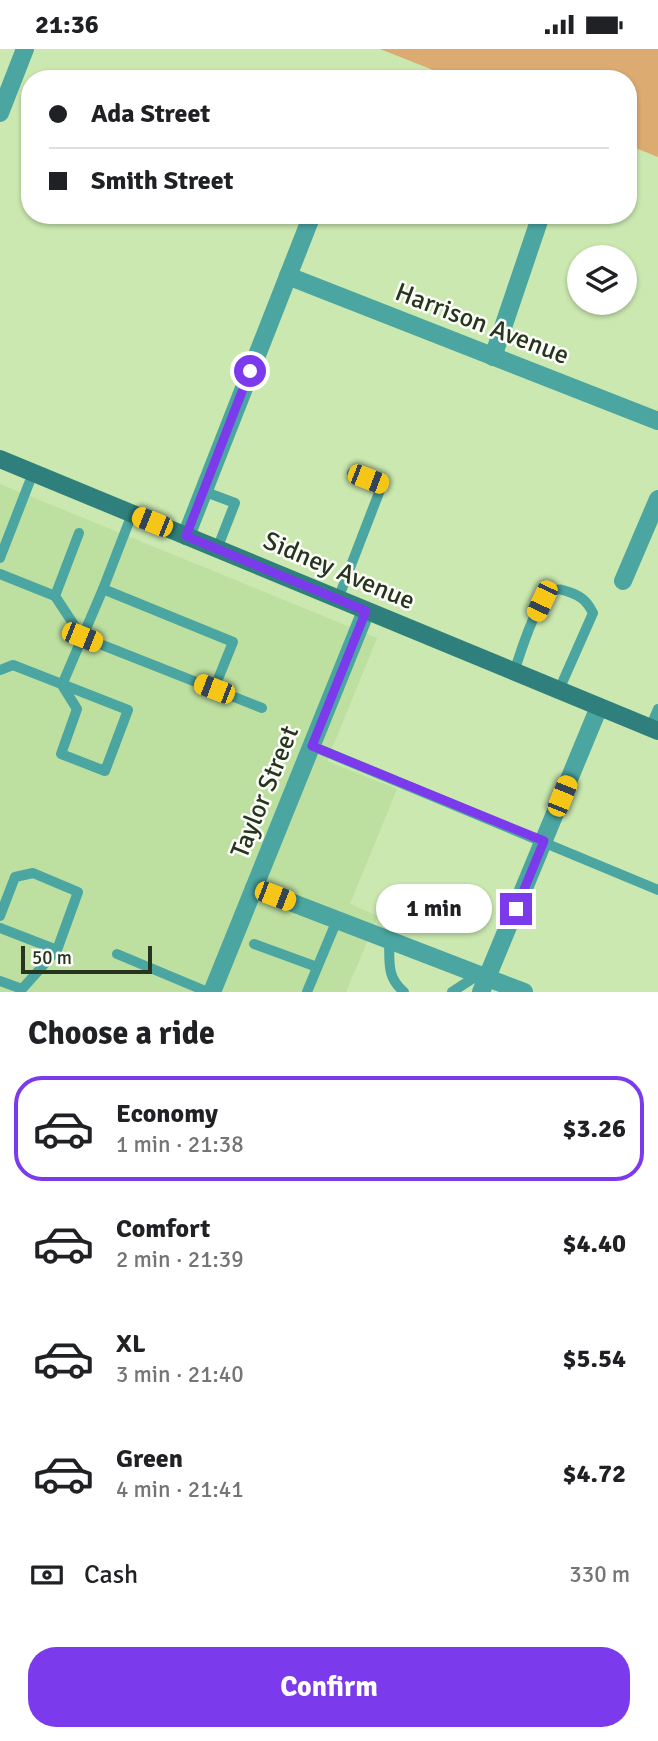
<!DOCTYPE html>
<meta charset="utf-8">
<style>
body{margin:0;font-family:Signika,sans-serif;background:#f2f2f2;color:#202124;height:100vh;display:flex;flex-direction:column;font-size:26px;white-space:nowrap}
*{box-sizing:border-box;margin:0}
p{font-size:23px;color:#757577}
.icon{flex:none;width:38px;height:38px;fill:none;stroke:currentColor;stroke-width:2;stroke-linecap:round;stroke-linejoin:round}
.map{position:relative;height:943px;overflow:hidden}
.panel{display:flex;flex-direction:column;background:#fff;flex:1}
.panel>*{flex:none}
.hud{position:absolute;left:21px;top:21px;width:616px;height:154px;border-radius:28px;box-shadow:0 2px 5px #0004;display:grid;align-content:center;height:154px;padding:0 28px;background:#fff}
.tools{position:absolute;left:567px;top:196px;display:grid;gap:14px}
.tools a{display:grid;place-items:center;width:70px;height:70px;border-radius:50%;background:#fff;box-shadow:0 2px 5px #0004;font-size:35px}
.scale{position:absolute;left:21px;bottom:18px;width:131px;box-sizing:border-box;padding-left:7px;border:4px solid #28341e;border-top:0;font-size:19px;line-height:24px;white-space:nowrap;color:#28341e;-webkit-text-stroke:5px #fbfef9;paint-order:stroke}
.end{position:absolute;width:32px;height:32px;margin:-16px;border:9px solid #7c3aed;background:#fff;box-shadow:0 0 0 4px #fff}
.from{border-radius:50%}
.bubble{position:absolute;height:49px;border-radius:24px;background:#fff;box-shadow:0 2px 5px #0004;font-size:23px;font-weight:800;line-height:49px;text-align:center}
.car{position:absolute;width:21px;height:42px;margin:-21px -10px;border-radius:9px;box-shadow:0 0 5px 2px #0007;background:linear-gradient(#f5c518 24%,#345 0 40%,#f5c518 0 76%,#345 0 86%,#f5c518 0)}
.hud b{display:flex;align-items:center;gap:24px;height:66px;font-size:26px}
.hud b+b{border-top:2px solid #e0e0e0}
.hud i{width:18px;height:18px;background:#202124}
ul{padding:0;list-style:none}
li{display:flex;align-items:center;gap:21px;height:105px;margin:0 14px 10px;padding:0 14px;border:4px solid transparent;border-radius:28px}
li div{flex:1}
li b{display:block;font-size:26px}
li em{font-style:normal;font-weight:800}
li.selected{border-color:#7c3aed}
li>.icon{width:63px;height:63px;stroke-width:1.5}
h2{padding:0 28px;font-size:32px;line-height:84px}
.pay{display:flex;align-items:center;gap:18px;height:77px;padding:0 28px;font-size:26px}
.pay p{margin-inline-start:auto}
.button{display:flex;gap:14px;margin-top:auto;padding:14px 28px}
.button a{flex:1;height:80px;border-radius:28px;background:#7c3aed;color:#fff;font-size:28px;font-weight:800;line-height:80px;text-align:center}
.status{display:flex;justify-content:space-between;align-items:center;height:49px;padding:0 35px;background:#fff;direction:ltr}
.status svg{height:19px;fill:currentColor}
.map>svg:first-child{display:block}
.built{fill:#bddfa0}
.green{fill:#dcab72}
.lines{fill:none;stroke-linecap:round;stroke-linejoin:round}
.service{stroke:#4ba5a1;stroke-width:10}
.minor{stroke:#4ba5a1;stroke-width:18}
.secondary{stroke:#2f807c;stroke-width:18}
.route{stroke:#7c3aed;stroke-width:9}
.labels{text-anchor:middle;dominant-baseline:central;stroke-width:5;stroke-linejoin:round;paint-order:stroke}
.street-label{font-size:26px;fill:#28341e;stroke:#fbfef9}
</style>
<div class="status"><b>21:36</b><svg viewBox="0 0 49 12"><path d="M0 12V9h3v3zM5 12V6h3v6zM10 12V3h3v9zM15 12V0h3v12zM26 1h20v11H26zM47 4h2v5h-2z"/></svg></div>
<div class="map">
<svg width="658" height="943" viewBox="0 0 658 943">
<rect width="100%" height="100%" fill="#cae8af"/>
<!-- built -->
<path class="built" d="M0 435 377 589 327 712 397 740 350 855 378 867 346 943H0Z"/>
<!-- green -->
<path class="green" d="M380 0H658V108L628 96V30H456Z"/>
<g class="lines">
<!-- service -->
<g class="service">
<path d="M203 442 235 454 217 500"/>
<path d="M79 484 55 547 82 588 262 659"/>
<path d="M0 509 33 424"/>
<path d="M0 525 55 547"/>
<path d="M103 540 233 593 214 640"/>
<path d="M338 550 382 436 352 424"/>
<path d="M0 621 13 616 128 661 105 722 61 705 77 660 62 636 103 540 132 465"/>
<path d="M514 623C521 603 535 553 553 542 559 539 563 541 569 543 581 547 587 552 593 564L559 641"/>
<path d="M650 679 658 660"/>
<path d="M312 697 658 841"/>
<path d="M0 867 15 828 33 824 78 843 57 901 0 879"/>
<path d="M389 891C390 914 386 927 404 943"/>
<path d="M254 895 317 918"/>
<path d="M117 905 208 943"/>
<path d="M0 932 22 940 57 901"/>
<path d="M307 943 337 871"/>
<path d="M452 943 478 926"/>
</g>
<!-- minor -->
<g class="minor">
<path d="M0 64 25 0"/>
<path d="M288 227 658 372"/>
<path d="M493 308 541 166"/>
<path d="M186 487 312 166"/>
<path d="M623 532 658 450"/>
<path d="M254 839 524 943"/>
<path d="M212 943 366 562"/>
<path d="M481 943 599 658"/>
</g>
<!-- secondary -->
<path class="secondary" d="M0 410 658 682"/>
</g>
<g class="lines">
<!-- route -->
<path class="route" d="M250 322 186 487 366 562 312 697 544 792 516 860"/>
</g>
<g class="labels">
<!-- street labels -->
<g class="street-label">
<text transform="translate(482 275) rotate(21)">Harrison Avenue</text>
<text transform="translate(339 522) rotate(23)">Sidney Avenue</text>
<text transform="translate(265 743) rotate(-68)">Taylor Street</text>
</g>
</g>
</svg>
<div class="tools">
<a><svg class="icon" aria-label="layers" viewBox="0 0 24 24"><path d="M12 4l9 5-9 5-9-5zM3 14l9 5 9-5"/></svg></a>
</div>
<div class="scale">50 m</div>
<i class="end from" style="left:250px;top:322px"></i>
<i class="end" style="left:516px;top:860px"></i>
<div class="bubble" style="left:376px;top:835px;width:116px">1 min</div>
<i class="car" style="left:368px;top:430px;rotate:111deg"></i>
<i class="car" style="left:152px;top:473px;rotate:292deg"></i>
<i class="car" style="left:542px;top:552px;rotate:205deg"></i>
<i class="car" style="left:82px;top:588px;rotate:112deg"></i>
<i class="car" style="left:214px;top:640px;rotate:291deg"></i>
<i class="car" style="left:562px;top:747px;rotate:22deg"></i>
<i class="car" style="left:275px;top:847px;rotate:111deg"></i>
<div class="hud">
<b><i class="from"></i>Ada Street</b>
<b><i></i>Smith Street</b>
</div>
</div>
<section class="panel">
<h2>Choose a ride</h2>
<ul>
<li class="selected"><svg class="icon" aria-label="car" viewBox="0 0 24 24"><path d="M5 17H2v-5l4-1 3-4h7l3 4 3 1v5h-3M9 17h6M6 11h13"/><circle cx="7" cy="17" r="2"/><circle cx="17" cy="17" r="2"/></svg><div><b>Economy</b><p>1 min · 21:38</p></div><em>$3.26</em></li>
<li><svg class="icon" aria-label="car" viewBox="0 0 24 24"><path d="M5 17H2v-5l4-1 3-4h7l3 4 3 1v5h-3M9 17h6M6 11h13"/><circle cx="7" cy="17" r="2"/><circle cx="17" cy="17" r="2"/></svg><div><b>Comfort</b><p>2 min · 21:39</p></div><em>$4.40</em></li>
<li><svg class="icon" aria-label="car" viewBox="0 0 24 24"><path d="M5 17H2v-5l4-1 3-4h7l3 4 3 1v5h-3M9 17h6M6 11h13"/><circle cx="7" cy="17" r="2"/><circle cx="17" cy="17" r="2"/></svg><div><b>XL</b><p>3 min · 21:40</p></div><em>$5.54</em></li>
<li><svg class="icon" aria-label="car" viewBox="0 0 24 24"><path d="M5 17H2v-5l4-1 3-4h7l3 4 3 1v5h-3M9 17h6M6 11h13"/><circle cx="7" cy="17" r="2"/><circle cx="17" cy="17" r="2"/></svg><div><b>Green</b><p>4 min · 21:41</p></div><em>$4.72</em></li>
</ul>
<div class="pay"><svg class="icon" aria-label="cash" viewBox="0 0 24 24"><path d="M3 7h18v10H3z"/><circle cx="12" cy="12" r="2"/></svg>Cash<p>330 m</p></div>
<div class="button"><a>Confirm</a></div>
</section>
